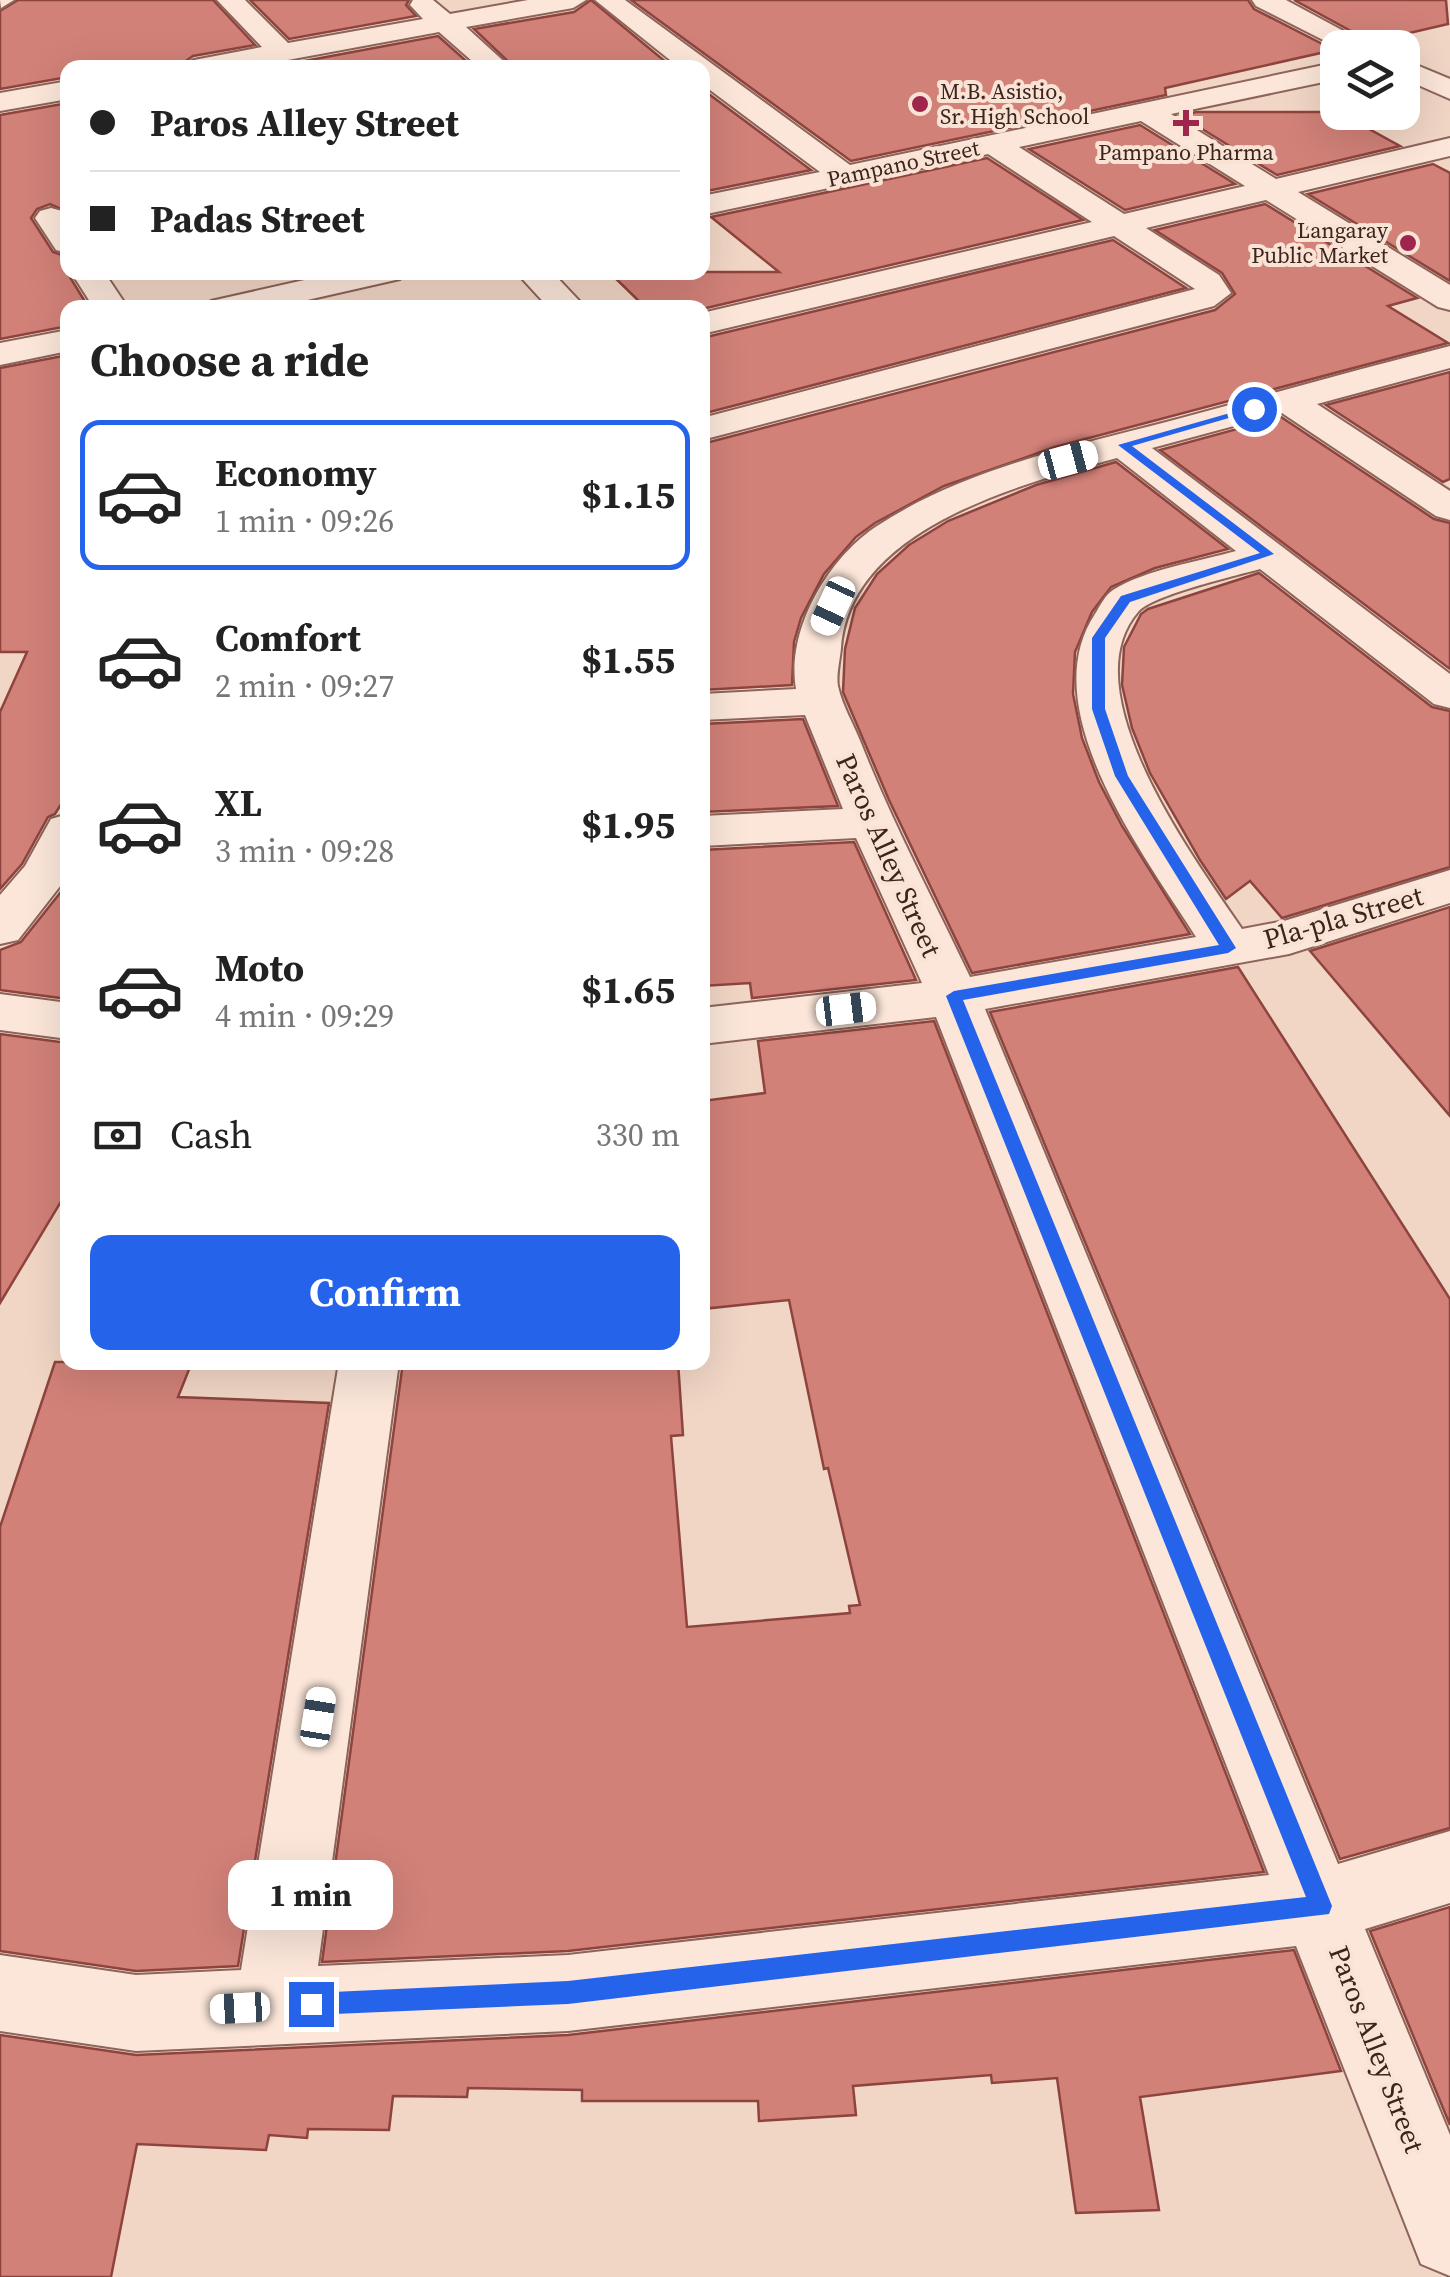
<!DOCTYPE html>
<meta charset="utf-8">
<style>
body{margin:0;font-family:"Source Serif 4",serif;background:#f6f6f6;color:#222;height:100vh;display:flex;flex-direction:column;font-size:38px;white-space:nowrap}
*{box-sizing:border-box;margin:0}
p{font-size:32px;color:#767676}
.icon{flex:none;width:55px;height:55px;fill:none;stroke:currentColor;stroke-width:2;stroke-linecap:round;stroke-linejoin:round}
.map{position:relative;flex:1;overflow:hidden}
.drawer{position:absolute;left:60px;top:300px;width:650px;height:1070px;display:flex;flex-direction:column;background:#fff;border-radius:20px;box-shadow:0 10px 40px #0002}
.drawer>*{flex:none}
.hud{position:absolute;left:60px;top:60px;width:650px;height:220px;border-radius:20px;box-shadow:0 10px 40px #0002;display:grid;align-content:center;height:220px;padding:0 30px;background:#fff}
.tools{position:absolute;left:1320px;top:30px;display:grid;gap:20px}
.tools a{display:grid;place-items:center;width:100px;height:100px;border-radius:20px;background:#fff;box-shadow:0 10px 40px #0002;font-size:50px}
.end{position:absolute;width:45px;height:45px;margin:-22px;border:12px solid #2563eb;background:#fff;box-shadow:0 0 0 5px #fff}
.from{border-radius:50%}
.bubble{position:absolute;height:70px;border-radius:20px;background:#fff;box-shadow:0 10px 40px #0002;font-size:32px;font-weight:700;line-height:70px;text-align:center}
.car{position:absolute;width:30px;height:60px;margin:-30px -15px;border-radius:12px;box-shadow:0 0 8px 2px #0007;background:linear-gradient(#fff 24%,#345 0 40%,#fff 0 76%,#345 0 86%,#fff 0)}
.hud b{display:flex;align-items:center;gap:35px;height:95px;font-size:38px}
.hud b+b{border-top:2px solid #e0e0e0}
.hud i{width:25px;height:25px;background:#222}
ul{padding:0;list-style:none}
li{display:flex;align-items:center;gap:30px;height:150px;margin:0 20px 15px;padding:0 10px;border:5px solid transparent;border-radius:20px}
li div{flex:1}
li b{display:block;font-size:38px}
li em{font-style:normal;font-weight:700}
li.on{border-color:#2563eb}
li>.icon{width:90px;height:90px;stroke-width:1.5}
h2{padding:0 30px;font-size:45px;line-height:120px}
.pay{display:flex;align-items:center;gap:25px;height:110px;padding:0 30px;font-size:38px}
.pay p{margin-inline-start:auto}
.action{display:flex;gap:20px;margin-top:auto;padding:20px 30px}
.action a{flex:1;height:115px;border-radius:20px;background:#2563eb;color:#fff;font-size:40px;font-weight:700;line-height:115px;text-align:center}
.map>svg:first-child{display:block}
.building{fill:#d18178;stroke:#8e443e;stroke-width:2.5}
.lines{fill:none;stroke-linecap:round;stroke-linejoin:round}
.minor-casing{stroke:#8d6459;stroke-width:4}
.minor{fill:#fbe6d9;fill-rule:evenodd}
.route{fill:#2563eb}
.poi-dot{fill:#a0254d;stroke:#f8e3d5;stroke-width:4}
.labels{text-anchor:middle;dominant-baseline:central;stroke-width:8;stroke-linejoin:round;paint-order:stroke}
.far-poi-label{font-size:22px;fill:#3d231e;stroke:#f8e3d5;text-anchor:start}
.far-street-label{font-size:22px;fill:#3d231e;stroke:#f8e3d5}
.street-label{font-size:28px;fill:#3d231e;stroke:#f8e3d5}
</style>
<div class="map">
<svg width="1450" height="2277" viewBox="0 0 1450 2277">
<rect width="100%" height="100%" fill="#f1d6c5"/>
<!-- building -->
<g class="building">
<path d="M18 0H213L255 45 193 56 176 68H68V77L0 89V11Z"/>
<path d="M250 0H409L406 5 416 16 289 39Z"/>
<path d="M591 0 673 68H515L474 29 574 12Z"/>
<path d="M631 0H1248L1254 9 1334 50 1165 88 1166 95 851 161Z"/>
<path d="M1294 0H1446L1448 24 1371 42Z"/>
<path d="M438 36 474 68H267Z"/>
<path d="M702 89 811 170 702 192Z"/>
<path d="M68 103V212L50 204 37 209 31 218 53 252 68 257V274L89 308H68V326L0 339V115Z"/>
<path d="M1196 112H1338L1400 146 1277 175 1181 116Z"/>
<path d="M1140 125 1235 184 1125 210 1029 149Z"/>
<path d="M987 158 1083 220 702 309 646 308 609 272H779L711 217Z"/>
<path d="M1433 164 1450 173V281L1308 194Z"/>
<path d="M1265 204 1417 298 1388 306 1448 343 1055 447 944 486 875 523 856 537 824 574 801 618 794 642 792 685 702 690V444L1215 310 1235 294 1222 273 1155 230Z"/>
<path d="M1113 240 1186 288 702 414V338Z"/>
<path d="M68 355V793L55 814 48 817 22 864 0 889V712L27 652H0V368Z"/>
<path d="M1450 372V479L1443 482 1326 405Z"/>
<path d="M1281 417 1434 519 1450 523V669L1160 450Z"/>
<path d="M1116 462 1228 549 1155 568 1111 587 1092 612 1075 652 1073 694 1082 738 1099 782 1122 826 1190 934 972 973 889 800 843 692 845 649 855 608 877 574 909 545 948 521 1036 485Z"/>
<path d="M1259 573 1432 707 1450 711V867L1282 918 1250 881 1226 899 1200 860 1150 773 1132 728 1122 685 1124 647 1141 614 1148 609Z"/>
<path d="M803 719 838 806 702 812V724Z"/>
<path d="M854 842 916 980 752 998 750 983 702 986V850Z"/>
<path d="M68 883V999L0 990V950L21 942Z"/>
<path d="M1450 907V1116L1310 951Z"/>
<path d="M1238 967 1450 1299V1828L1340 1859 990 1012Z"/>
<path d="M934 1021 1264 1872 568 1951 322 1962 403 1362H678L683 1435 671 1436 687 1627 850 1613 849 1606 860 1605 828 1468 824 1469 789 1300 702 1309V1101L765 1093 758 1041Z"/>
<path d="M0 1034 68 1043V1190L0 1303Z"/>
<path d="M55 1362H192L178 1397 329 1403 238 1966 136 1971 0 1951V1527Z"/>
<path d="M1450 1907V2125L1370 1931Z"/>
<path d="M1294 1950 1341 2071 1140 2097 1159 2210 1076 2213 1057 2078 992 2083 991 2075 853 2086 856 2115 759 2121 758 2101H582V2090L468 2088 467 2097 393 2096 389 2130 308 2129 307 2138 269 2135 266 2150 137 2144 111 2277H0V2035L136 2055 568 2035Z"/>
</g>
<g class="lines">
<!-- minor casing -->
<g class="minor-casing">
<g id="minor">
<path d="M0 0H14L1 8Z"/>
<path d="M217 0H245L288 43 423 19 410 5 413 0H433L450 14 528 0H586L573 8 466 27 511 68H480L439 32 244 68H180L194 60 262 47Z"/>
<path d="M595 0H625L850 165 1338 62V79L1171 114 1276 179 1450 138V156L1298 192 1450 285V310L1438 307 1266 200 1146 228 1219 275 1231 293 1214 306 702 440V418L1195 289 1114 236 702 334V313L1092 222 988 154 702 215V196L820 172 702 84V68H680ZM1141 121 1245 186 1124 214 1019 147Z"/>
<path d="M1252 0H1286L1375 48H1339L1256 6Z"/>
<path d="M1402 59 1450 79V99L1402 78Z"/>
<path d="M68 81V99L0 111V93Z"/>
<path d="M51 208 62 211 68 219V253L56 250 35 218 40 211Z"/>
<path d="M71 272H104L128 308H94Z"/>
<path d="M340 272H404L400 279 272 308H206L211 301Z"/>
<path d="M516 272H552L586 308H549Z"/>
<path d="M68 330V351L0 365V343Z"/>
<path d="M1450 346V368L1317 404 1450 491V520L1436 516 1282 413 1152 448 1450 674V708L1434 704 1260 569C1235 576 1152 595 1138 612 1069 692 1196 861 1242 929L1284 921 1450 870V903L1289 954 985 1009 1338 1864 1450 1831V1903L1365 1929 1450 2135V2276L1421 2264 1296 1946 568 2031 136 2051 0 2031V1955L136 1975 241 1970 339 1362H399L318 1966 568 1955 1269 1875 936 1017 702 1044V1008L922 983 856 838 702 846V816L843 809 805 715 702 720V694L796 689C786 630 828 558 877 526 964 469 1070 447 1170 421 1263 396 1356 370 1450 346ZM1117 458 1236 551C1201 561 1144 570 1113 590 1105 595 1100 606 1095 614 1032 709 1145 856 1196 937L970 977C933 899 892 822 861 743 854 725 842 705 838 686 836 675 840 660 841 648 850 528 1021 484 1117 458Z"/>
<path d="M68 814V876L18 940 0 944V895L25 866 51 819Z"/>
<path d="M0 994 68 1003V1039L0 1030Z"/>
</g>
</g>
<!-- minor -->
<use href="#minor" class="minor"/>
</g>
<!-- route -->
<path class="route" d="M1251 407 1260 409 1132 446 1274 554 1130 602 1105 638V709L1128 776 1236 948 1228 953 963 1000 1332 1906 1329 1914 568 2004 311 2015 303 2012 300 2004 303 1996 311 1993 568 1981 1306 1897 946 996 954 991 1219 945 1115 776 1092 709V638L1121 596 1260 553 1118 445Z"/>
<!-- markers -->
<g class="poi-dot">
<circle cx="920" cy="104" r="10"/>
<path d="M1181 108h10v10h10v10h-10v10h-10v-10h-10v-10h10z"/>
<circle cx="1408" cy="243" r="10"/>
</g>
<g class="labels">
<!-- far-poi labels -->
<g class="far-poi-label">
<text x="940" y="91">M.B. Asistio,<tspan x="940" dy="25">Sr. High School</tspan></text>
<text x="1186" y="152" text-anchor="middle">Pampano Pharma</text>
<text x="1388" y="230" text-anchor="end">Langaray<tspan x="1388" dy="25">Public Market</tspan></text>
</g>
<!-- far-street labels -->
<g class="far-street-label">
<text transform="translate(903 163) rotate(-12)">Pampano Street</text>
</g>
<!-- street labels -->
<g class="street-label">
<text transform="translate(889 855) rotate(66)">Paros Alley Street</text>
<text transform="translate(1343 917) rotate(-16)">Pla-pla Street</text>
<text transform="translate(1377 2049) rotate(69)">Paros Alley Street</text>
</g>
</g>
</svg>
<div class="tools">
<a><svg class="icon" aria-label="layers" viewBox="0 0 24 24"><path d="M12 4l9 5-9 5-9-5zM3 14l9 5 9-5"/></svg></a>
</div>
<i class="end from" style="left:1254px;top:409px"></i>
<i class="end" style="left:311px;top:2004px"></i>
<div class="bubble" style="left:228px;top:1860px;width:165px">1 min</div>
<i class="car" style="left:1068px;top:460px;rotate:75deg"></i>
<i class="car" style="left:833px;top:606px;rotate:205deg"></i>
<i class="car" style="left:846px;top:1009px;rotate:83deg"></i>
<i class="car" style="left:318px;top:1717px;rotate:9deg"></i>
<i class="car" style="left:240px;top:2008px;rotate:267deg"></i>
<div class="hud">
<b><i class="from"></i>Paros Alley Street</b>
<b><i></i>Padas Street</b>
</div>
<section class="drawer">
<h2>Choose a ride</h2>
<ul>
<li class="on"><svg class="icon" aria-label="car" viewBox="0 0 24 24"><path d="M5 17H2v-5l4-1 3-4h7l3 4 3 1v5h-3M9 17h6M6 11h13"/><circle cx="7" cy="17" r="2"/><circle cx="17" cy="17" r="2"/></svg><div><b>Economy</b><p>1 min · 09:26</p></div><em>$1.15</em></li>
<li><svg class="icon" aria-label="car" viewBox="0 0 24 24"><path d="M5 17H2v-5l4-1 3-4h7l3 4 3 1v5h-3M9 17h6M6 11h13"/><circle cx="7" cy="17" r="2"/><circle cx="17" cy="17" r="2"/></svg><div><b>Comfort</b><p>2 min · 09:27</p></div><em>$1.55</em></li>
<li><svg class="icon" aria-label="car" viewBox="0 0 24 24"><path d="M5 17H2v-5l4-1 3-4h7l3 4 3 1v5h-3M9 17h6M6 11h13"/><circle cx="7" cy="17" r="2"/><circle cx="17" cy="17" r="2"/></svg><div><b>XL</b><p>3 min · 09:28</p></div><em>$1.95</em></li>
<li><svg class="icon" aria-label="car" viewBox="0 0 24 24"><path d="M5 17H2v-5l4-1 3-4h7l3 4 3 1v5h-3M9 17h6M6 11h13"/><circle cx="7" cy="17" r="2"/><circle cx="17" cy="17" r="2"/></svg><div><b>Moto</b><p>4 min · 09:29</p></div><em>$1.65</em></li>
</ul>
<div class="pay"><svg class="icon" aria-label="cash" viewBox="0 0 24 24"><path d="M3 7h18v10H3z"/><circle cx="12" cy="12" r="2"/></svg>Cash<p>330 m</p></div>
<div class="action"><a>Confirm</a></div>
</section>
</div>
